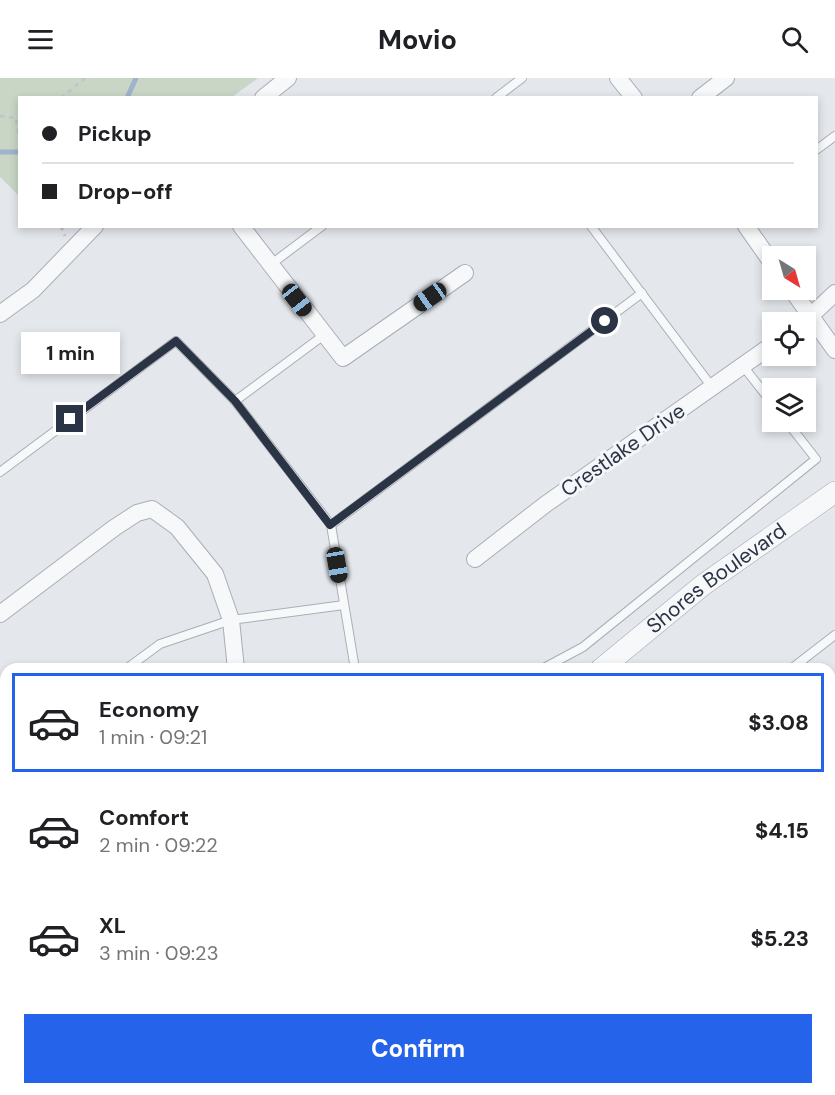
<!DOCTYPE html>
<meta charset="utf-8">
<style>
body{margin:0;font-family:"DM Sans",sans-serif;background:#f2f2f2;color:#202124;height:100vh;display:flex;flex-direction:column;font-size:22px;white-space:nowrap}
*{box-sizing:border-box;margin:0}
p{font-size:20px;color:#757577}
.icon{flex:none;width:33px;height:33px;fill:none;stroke:currentColor;stroke-width:2;stroke-linecap:round;stroke-linejoin:round}
.map{position:relative;flex:1;overflow:hidden}
.details{position:absolute;left:0px;top:585px;width:836px;height:432px;display:flex;flex-direction:column;background:#fff;border-radius:18px 18px 0 0;box-shadow:0 3px 9px #0003}
.details>*{flex:none}
.top-card{position:absolute;left:18px;top:18px;width:800px;height:132px;border-radius:0px;box-shadow:0 3px 9px #0003;display:grid;align-content:center;height:132px;padding:0 24px;background:#fff}
.needle{width:39px;rotate:143deg}
.buttons{position:absolute;left:762px;top:168px;display:grid;gap:12px}
.buttons a{display:grid;place-items:center;width:54px;height:54px;border-radius:0px;background:#fff;box-shadow:0 3px 9px #0003;font-size:30px}
.end{position:absolute;width:27px;height:27px;margin:-14px;border:8px solid #2b3445;background:#fff;box-shadow:0 0 0 3px #fff}
.from{border-radius:50%}
.bubble{position:absolute;height:42px;border-radius:0px;background:#fff;box-shadow:0 3px 9px #0003;font-size:20px;font-weight:700;line-height:42px;text-align:center}
.car{position:absolute;width:18px;height:36px;margin:-18px -9px;border-radius:8px;box-shadow:0 0 4px 2px #0007;background:linear-gradient(#222 24%,#8ab4d8 0 40%,#222 0 76%,#8ab4d8 0 86%,#222 0)}
.top-card b{display:flex;align-items:center;gap:21px;height:57px;font-size:22px}
.top-card b+b{border-top:2px solid #e0e0e0}
.top-card i{width:15px;height:15px;background:#202124}
ul{padding:10px 0 0;list-style:none}
li{display:flex;align-items:center;gap:18px;height:99px;margin:0 12px 9px;padding:0 12px;border:3px solid transparent;border-radius:0px}
li div{flex:1}
li b{display:block;font-size:22px}
li em{font-style:normal;font-weight:700}
li.active{border-color:#2563eb}
li>.icon{width:54px;height:54px;stroke-width:1.5}
.action{display:flex;gap:12px;margin-top:auto;padding:12px 24px}
.action a{flex:1;height:69px;border-radius:0px;background:#2563eb;color:#fff;font-size:24px;font-weight:700;line-height:69px;text-align:center}
header{display:flex;justify-content:space-between;align-items:center;height:78px;padding:0 24px;background:#fff;font-size:27px;font-weight:700}
.map>svg:first-child{display:block}
.green{fill:#c9d6c5}
.water{fill:#9fb4cc}
.lines{fill:none;stroke-linecap:round;stroke-linejoin:round}
.stream{stroke:#9fb4cc;stroke-width:5}
.service-casing{stroke:#a9aeb7;stroke-width:10}
.minor-casing{stroke:#a9aeb7;stroke-width:18}
.tertiary-casing{stroke:#a9aeb7;stroke-width:22}
.path{stroke:#c2c5cb;stroke-width:3;stroke-dasharray:4.5 4.5;stroke-linecap:butt}
.service{stroke:#f7f8fa;stroke-width:8}
.minor{stroke:#f7f8fa;stroke-width:16}
.tertiary{stroke:#f7f8fa;stroke-width:21}
.route{stroke:#2b3445;stroke-width:8}
.labels{text-anchor:middle;dominant-baseline:central;stroke-width:6;stroke-linejoin:round;paint-order:stroke}
.street-label{font-size:21px;fill:#2b3445;stroke:#f4f6f9}
</style>
<header><svg class="icon" aria-label="menu" viewBox="0 0 24 24"><path d="M4 6h16M4 12h16M4 18h16"/></svg>Movio<svg class="icon" aria-label="search" viewBox="0 0 24 24"><circle cx="10" cy="10" r="6"/><path d="M15 15l6 6"/></svg></header>
<div class="map">
<svg width="835" height="1017" viewBox="0 0 835 1017">
<rect width="100%" height="100%" fill="#e4e7ec"/>
<!-- green -->
<g class="green">
<path d="M0 0H258L232 19 20 20 19 118 0 99Z"/>
<path d="M6 997V1011H585L594 1017H0V999Z"/>
</g>
<!-- water -->
<path class="water" d="M247 1011H279L285 1017H238Z"/>
<g class="lines">
<!-- stream -->
<g class="stream">
<path d="M127 20 136 0"/>
<path d="M0 74H20"/>
</g>
<!-- service casing -->
<g class="service-casing">
<g id="service">
<path d="M496 20 522 0"/>
<path d="M816 72 835 58"/>
<path d="M591 148 712 309"/>
<path d="M270 187 322 148"/>
<path d="M324 257 235 323 331 447"/>
<path d="M743 288 772 325"/>
<path d="M0 394 176 263 235 323"/>
<path d="M126 591 160 566 231 542 344 527"/>
<path d="M355 591 331 447 642 215"/>
<path d="M542 591 583 569 816 381 787 344"/>
<path d="M791 591 835 557"/>
<path d="M0 685 6 680"/>
<path d="M830 865 835 859"/>
<path d="M830 899 835 902"/>
</g>
</g>
<!-- minor casing -->
<g class="minor-casing">
<g id="minor">
<path d="M618 0 634 20"/>
<path d="M263 20 288 0"/>
<path d="M700 20 726 0"/>
<path d="M241 148 343 280 465 195"/>
<path d="M746 148 772 185"/>
<path d="M792 212 835 272"/>
<path d="M0 236 33 212 95 148"/>
<path d="M804 244 835 215"/>
<path d="M475 481 546 426 772 267"/>
<path d="M0 536 114 450 137 435 152 431 177 449 215 496 231 542 236 591"/>
<path d="M830 710 835 705"/>
<path d="M0 822 6 827"/>
<path d="M790 1011 799 1017"/>
</g>
</g>
<!-- tertiary casing -->
<g class="tertiary-casing">
<g id="tertiary">
<path id="s1" d="M601 591 703 507 835 414"/>
<path d="M0 849 6 837"/>
</g>
</g>
<!-- path -->
<g class="path">
<path d="M61 20 85 0"/>
<path d="M0 38 16 40 20 66"/>
<path d="M61 148 65 158"/>
<path d="M542 1011 551 1017"/>
<path d="M63 1017 101 1011"/>
</g>
<!-- service -->
<use href="#service" class="service"/>
<!-- minor -->
<use href="#minor" class="minor"/>
<!-- tertiary -->
<use href="#tertiary" class="tertiary"/>
</g>
<g class="lines">
<!-- route -->
<path class="route" d="M70 341 176 263 235 323 330 447 605 243"/>
</g>
<g class="labels">
<!-- street labels -->
<g class="street-label">
<text transform="translate(623 372) rotate(-35)">Crestlake Drive</text>
<text stroke="none"><textPath href="#s1" startOffset="147">Shores Boulevard</textPath></text>
</g>
</g>
</svg>
<div class="buttons">
<a><svg class="needle" viewBox="-14 -14 28 28"><path d="M0-13l5 13h-10z" fill="#e53935"/><path d="M0 13l5-13h-10z" fill="#757577"/></svg></a>
<a><svg class="icon" aria-label="locate" viewBox="0 0 24 24"><circle cx="12" cy="12" r="6"/><path d="M12 2v4M12 18v4M2 12h4M18 12h4"/></svg></a>
<a><svg class="icon" aria-label="layers" viewBox="0 0 24 24"><path d="M12 4l9 5-9 5-9-5zM3 14l9 5 9-5"/></svg></a>
</div>
<i class="end from" style="left:605px;top:243px"></i>
<i class="end" style="left:70px;top:341px"></i>
<div class="bubble" style="left:21px;top:254px;width:99px">1 min</div>
<i class="car" style="left:430px;top:219px;rotate:235deg"></i>
<i class="car" style="left:297px;top:222px;rotate:142deg"></i>
<i class="car" style="left:337px;top:487px;rotate:170deg"></i>
<div class="top-card">
<b><i class="from"></i>Pickup</b>
<b><i></i>Drop-off</b>
</div>
<section class="details">
<ul>
<li class="active"><svg class="icon" aria-label="car" viewBox="0 0 24 24"><path d="M5 17H2v-5l4-1 3-4h7l3 4 3 1v5h-3M9 17h6M6 11h13"/><circle cx="7" cy="17" r="2"/><circle cx="17" cy="17" r="2"/></svg><div><b>Economy</b><p>1 min · 09:21</p></div><em>$3.08</em></li>
<li><svg class="icon" aria-label="car" viewBox="0 0 24 24"><path d="M5 17H2v-5l4-1 3-4h7l3 4 3 1v5h-3M9 17h6M6 11h13"/><circle cx="7" cy="17" r="2"/><circle cx="17" cy="17" r="2"/></svg><div><b>Comfort</b><p>2 min · 09:22</p></div><em>$4.15</em></li>
<li><svg class="icon" aria-label="car" viewBox="0 0 24 24"><path d="M5 17H2v-5l4-1 3-4h7l3 4 3 1v5h-3M9 17h6M6 11h13"/><circle cx="7" cy="17" r="2"/><circle cx="17" cy="17" r="2"/></svg><div><b>XL</b><p>3 min · 09:23</p></div><em>$5.23</em></li>
</ul>
<div class="action"><a>Confirm</a></div>
</section>
</div>
